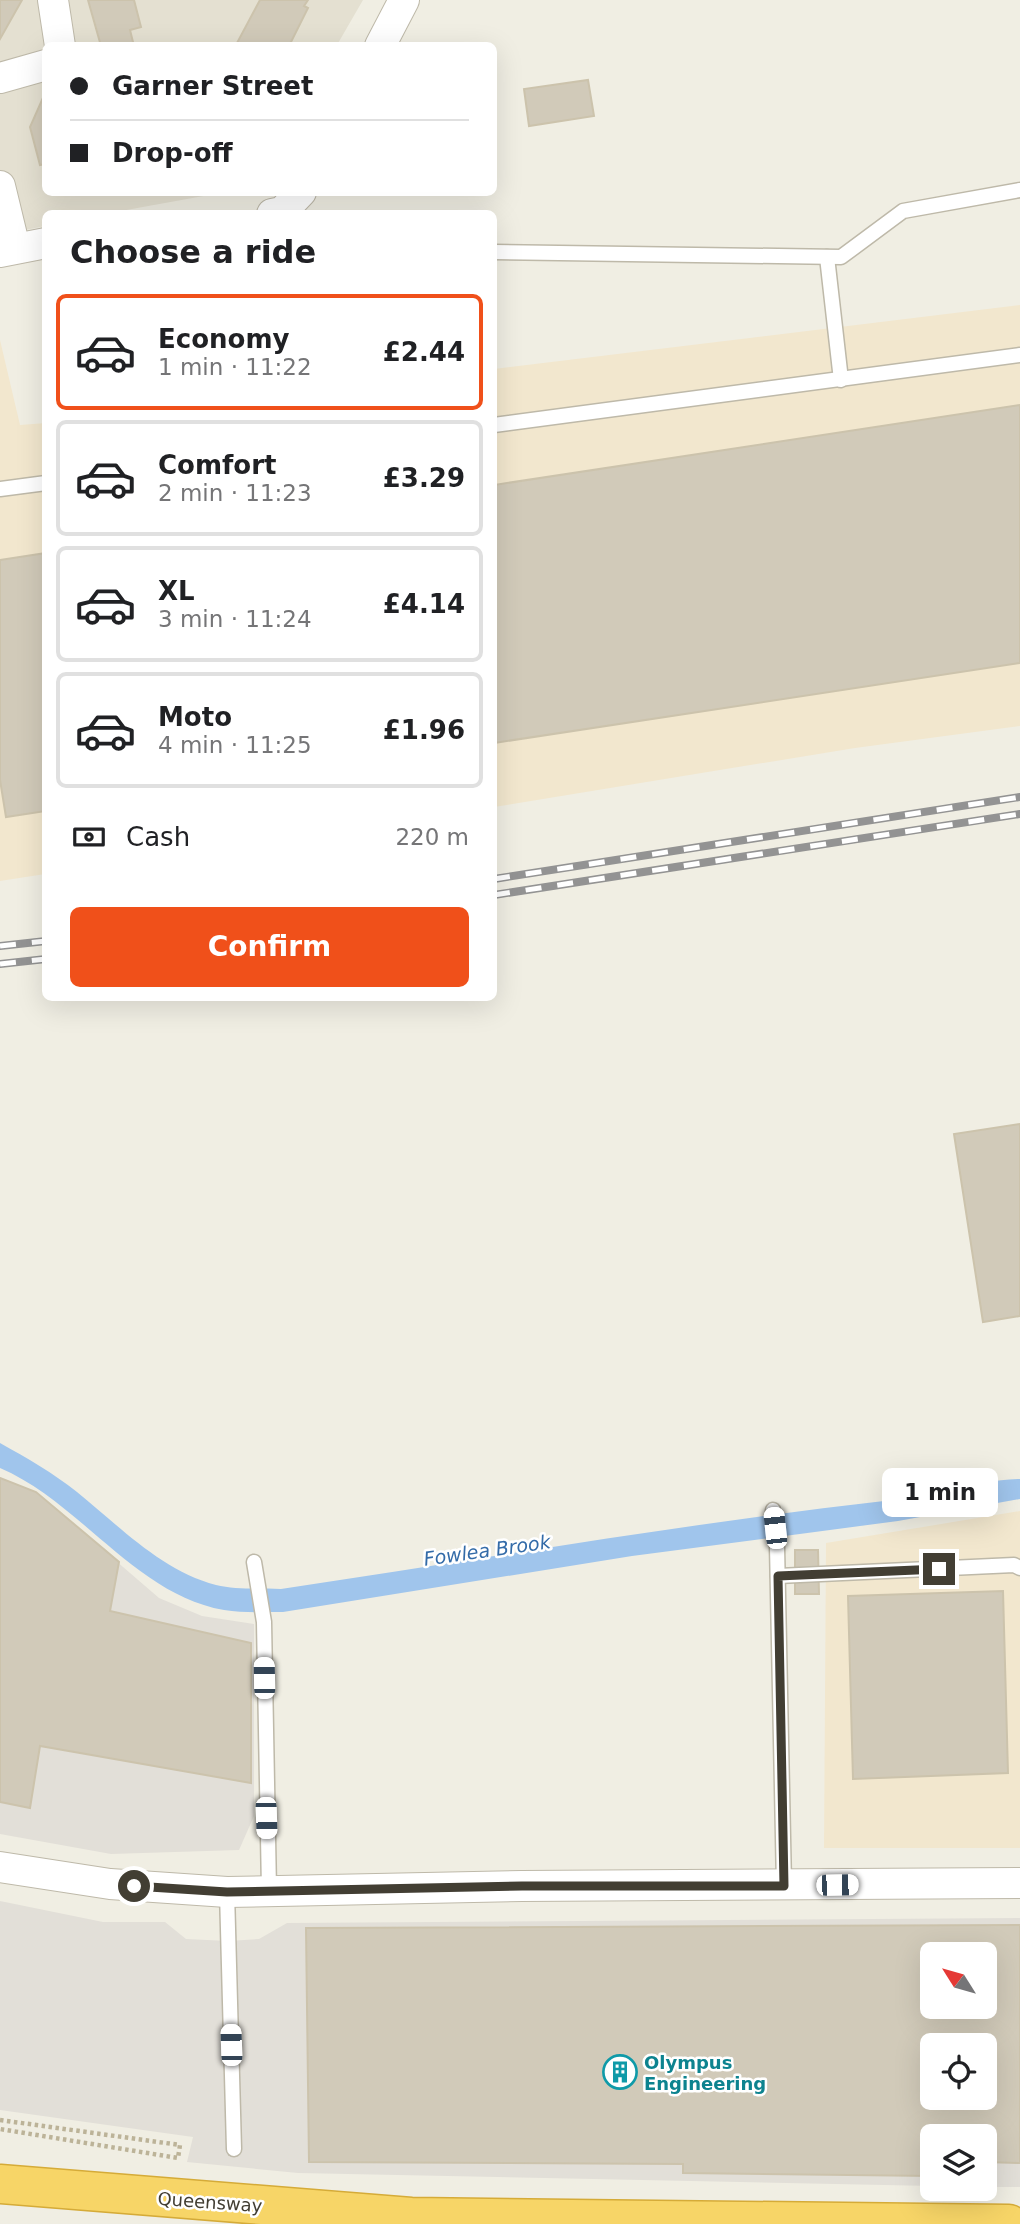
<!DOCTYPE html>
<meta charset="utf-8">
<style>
body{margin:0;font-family:"DejaVu Sans",sans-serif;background:#f6f6f6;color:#202124;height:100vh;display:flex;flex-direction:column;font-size:26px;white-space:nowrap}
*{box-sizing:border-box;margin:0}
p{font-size:23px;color:#757577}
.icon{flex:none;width:38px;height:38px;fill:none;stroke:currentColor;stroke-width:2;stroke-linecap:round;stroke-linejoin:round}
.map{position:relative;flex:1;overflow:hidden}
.details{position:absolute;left:42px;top:210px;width:455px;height:791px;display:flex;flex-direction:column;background:#fff;border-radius:10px;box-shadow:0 7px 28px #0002}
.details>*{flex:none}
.guide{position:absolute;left:42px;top:42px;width:455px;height:154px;border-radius:10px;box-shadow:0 7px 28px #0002;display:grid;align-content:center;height:154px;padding:0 28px;background:#fff}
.needle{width:46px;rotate:307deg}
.tools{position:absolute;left:920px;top:1942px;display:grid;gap:14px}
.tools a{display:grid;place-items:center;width:77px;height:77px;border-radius:10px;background:#fff;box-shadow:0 7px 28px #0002;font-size:35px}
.end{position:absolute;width:32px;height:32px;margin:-16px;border:9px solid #423e33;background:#fff;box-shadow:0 0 0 4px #fff}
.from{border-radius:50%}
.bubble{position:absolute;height:49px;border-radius:10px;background:#fff;box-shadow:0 7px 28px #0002;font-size:23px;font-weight:600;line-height:49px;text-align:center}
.car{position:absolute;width:21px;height:42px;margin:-21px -10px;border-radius:9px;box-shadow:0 0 5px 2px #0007;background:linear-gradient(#fff 24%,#345 0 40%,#fff 0 76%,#345 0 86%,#fff 0)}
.guide b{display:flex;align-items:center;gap:24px;height:66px;font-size:26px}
.guide b+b{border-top:2px solid #e0e0e0}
.guide i{width:18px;height:18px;background:#202124}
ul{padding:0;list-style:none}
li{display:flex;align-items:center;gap:21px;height:116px;margin:0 14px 10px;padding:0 14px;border:4px solid #e0e0e0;border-radius:10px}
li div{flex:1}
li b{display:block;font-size:26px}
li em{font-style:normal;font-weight:600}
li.active{border-color:#f0501a}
li>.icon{width:63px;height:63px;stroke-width:1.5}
h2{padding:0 28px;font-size:32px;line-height:84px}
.pay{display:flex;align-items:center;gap:18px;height:77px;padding:0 28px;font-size:26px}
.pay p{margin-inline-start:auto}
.action{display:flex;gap:14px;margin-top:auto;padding:14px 28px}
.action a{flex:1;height:80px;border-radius:10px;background:#f0501a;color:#fff;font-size:28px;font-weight:600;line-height:80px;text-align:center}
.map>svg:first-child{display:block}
.residential{fill:#e4e0d1}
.commercial{fill:#f2e7ce}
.industrial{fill:#e2dfd8;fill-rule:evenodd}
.water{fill:#a0c5ec}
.building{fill:#d1cab9;stroke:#ccc3ac;stroke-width:2;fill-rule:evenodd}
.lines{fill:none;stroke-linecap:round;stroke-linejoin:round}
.lane-casing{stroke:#beb9a9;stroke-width:17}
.street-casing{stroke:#beb9a9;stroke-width:32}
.highway-casing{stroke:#d5ab38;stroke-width:41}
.path{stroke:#bcb398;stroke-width:4.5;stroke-dasharray:3.5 3.5;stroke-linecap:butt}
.lane{stroke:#fff;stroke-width:14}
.street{stroke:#fff;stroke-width:30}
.highway{stroke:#f7d567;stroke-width:38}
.rail-casing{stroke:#939393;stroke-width:8}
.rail{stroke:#fff;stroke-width:5;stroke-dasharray:16;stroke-linecap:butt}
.route{stroke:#423e33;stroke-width:9}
.labels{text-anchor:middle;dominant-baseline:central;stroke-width:5;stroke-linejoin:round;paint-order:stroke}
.culture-label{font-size:18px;font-weight:bold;fill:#0d838f;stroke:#fff;text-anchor:start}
.street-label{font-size:18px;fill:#423e33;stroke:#fff}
.water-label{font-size:19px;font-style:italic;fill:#336ba8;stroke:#fff}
</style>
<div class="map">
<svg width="1020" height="2224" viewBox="0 0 1020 2224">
<rect width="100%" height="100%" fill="#f0eee3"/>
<!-- residential -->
<path class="residential" d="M0 0H363L337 45 46 46V192L220 193 110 213 46 214 45 226 0 235Z"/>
<!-- commercial -->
<g class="commercial">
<path d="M1020 305V726L855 748 494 807V369Z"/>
<path d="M0 340 20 425 46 423 45 874 0 881Z"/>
<path d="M1020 1511V1848H824L826 1543Z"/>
</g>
<!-- industrial -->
<g class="industrial">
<path d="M0 1478 36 1492 159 1598 202 1616 254 1624V1816L239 1850 111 1854 0 1834Z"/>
<path d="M0 1901 103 1922H165L186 1939 228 1941 259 1939 287 1923 1020 1918V2187H985V2137H933V2186L298 2173 187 2162 193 2137 0 2110ZM933 1955H985V2007H933ZM933 2046H985V2098H933Z"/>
</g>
<!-- water -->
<path class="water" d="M0 1443C27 1458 53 1473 77 1492 119 1526 162 1571 216 1585 236 1590 260 1588 281 1589 482 1559 682 1524 884 1501 930 1496 974 1480 1020 1479V1499L898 1521 632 1556 283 1612C264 1612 243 1613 224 1610 136 1595 80 1502 0 1468Z"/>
<!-- building -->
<g class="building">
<path d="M0 0H22L0 39Z"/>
<path d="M88 0H134L141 27 130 30 134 46H101Z"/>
<path d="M260 0H308L304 6 308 8 289 46H243L237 43Z"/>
<path d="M588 80 594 116 529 126 524 89Z"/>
<path d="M46 91V164L40 165 30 127Z"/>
<path d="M1020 405V663L494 743V485Z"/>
<path d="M46 553V811L6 817 0 780V560Z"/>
<path d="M1020 1124V1316L983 1322 954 1134Z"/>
<path d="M0 1478 36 1492 119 1562 110 1611 251 1643V1783L40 1746 30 1808 0 1802Z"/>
<path d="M795 1550H818L819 1594H795Z"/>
<path d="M1003 1591 1008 1773 853 1779 848 1596Z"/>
<path d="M1020 1925V2163L985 2162V2137H933V2176L683 2173V2164L309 2162 306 1928ZM933 1955H985V2007H933ZM933 2046H985V2098H933Z"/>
</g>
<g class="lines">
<!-- lane casing -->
<g class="lane-casing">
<g id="lane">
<path d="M494 252 841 257 903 211 1020 190"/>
<path d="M827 257 841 380"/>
<path d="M494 425 1020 355"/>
<path d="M0 489 46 483"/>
<path d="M773 1510 777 1546 784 1886"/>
<path d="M254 1562 264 1622 269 1890"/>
<path d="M778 1576 1014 1565 1020 1568"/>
<path d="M227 1892 234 2149"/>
</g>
</g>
<!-- street casing -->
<g class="street-casing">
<g id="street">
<path d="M53 0 60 46"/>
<path d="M380 46 404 0"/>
<path d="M0 78 46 65"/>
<path d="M0 186 15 248"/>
<path d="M272 214 282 212 301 192"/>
<path d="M0 252 46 243"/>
<path d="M0 1867 110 1884 227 1892 522 1886 1020 1883"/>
</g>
</g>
<!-- highway casing -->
<g class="highway-casing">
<path id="highway" d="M0 2184 411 2217 1009 2224"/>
</g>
<!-- path -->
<path class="path" d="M0 2120 180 2145 178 2158 0 2129"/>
<!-- lane -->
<use href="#lane" class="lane"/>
<!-- street -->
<use href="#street" class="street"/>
<!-- highway -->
<use href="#highway" class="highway"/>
<!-- rail casing -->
<g class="rail-casing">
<g id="rail">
<path d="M494 879 1020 797"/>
<path d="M494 895 1020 814"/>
<path d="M0 946 46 941"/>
<path d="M0 964 46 959"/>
</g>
</g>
<!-- rail -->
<use href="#rail" class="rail"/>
</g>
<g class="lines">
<!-- route -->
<path class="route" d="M134 1886 227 1892 522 1886H784L778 1576 939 1569"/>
</g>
<!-- icons -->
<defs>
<g id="building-ring" transform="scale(1.75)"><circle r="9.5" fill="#fff" stroke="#0f9aa8" stroke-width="1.5"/><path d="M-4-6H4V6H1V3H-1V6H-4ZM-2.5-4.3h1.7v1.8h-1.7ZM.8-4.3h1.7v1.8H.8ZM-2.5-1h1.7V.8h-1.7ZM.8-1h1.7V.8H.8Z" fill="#0f9aa8"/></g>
</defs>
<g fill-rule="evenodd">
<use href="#building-ring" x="620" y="2072"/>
</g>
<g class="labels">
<!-- culture labels -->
<g class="culture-label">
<text x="644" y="2062">Olympus<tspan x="644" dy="21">Engineering</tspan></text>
</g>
<!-- street labels -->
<g class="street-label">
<text transform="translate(210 2202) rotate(4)">Queensway</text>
</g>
<!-- water labels -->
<g class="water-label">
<text transform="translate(487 1550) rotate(-8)">Fowlea Brook</text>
</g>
</g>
</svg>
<div class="tools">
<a><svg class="needle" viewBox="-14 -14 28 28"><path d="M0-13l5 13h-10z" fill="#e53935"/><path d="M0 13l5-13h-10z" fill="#757577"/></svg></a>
<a><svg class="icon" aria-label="locate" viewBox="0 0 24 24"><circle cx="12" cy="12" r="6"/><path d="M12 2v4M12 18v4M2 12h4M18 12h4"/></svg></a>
<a><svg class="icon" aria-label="layers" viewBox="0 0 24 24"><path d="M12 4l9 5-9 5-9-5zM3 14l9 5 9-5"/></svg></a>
</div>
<i class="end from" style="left:134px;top:1886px"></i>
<i class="end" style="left:939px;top:1569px"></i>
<div class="bubble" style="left:882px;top:1468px;width:116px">1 min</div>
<i class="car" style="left:775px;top:1528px;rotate:354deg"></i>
<i class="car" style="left:264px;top:1678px;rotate:359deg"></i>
<i class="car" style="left:266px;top:1818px;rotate:178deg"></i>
<i class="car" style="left:837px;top:1885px;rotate:89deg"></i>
<i class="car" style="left:231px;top:2045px;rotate:358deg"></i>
<div class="guide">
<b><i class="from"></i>Garner Street</b>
<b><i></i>Drop-off</b>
</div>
<section class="details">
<h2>Choose a ride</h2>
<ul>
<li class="active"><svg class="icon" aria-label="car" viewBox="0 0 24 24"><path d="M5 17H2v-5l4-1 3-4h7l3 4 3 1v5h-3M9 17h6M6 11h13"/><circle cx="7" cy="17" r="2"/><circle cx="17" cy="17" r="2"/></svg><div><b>Economy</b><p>1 min · 11:22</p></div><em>£2.44</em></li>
<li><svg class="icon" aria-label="car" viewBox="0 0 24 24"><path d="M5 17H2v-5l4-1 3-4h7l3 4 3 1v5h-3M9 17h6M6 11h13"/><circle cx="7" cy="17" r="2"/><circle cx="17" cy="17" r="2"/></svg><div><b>Comfort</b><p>2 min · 11:23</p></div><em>£3.29</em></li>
<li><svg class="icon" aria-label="car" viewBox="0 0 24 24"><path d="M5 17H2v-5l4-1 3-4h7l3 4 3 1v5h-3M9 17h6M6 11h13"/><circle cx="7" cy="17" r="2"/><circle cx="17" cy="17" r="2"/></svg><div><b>XL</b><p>3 min · 11:24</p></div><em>£4.14</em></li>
<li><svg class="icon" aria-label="car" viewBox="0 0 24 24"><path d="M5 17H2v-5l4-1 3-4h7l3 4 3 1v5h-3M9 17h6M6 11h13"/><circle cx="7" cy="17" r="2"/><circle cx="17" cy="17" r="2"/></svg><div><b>Moto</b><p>4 min · 11:25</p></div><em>£1.96</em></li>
</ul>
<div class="pay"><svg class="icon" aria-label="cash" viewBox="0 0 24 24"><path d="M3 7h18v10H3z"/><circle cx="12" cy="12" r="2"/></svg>Cash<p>220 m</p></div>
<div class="action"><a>Confirm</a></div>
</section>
</div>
